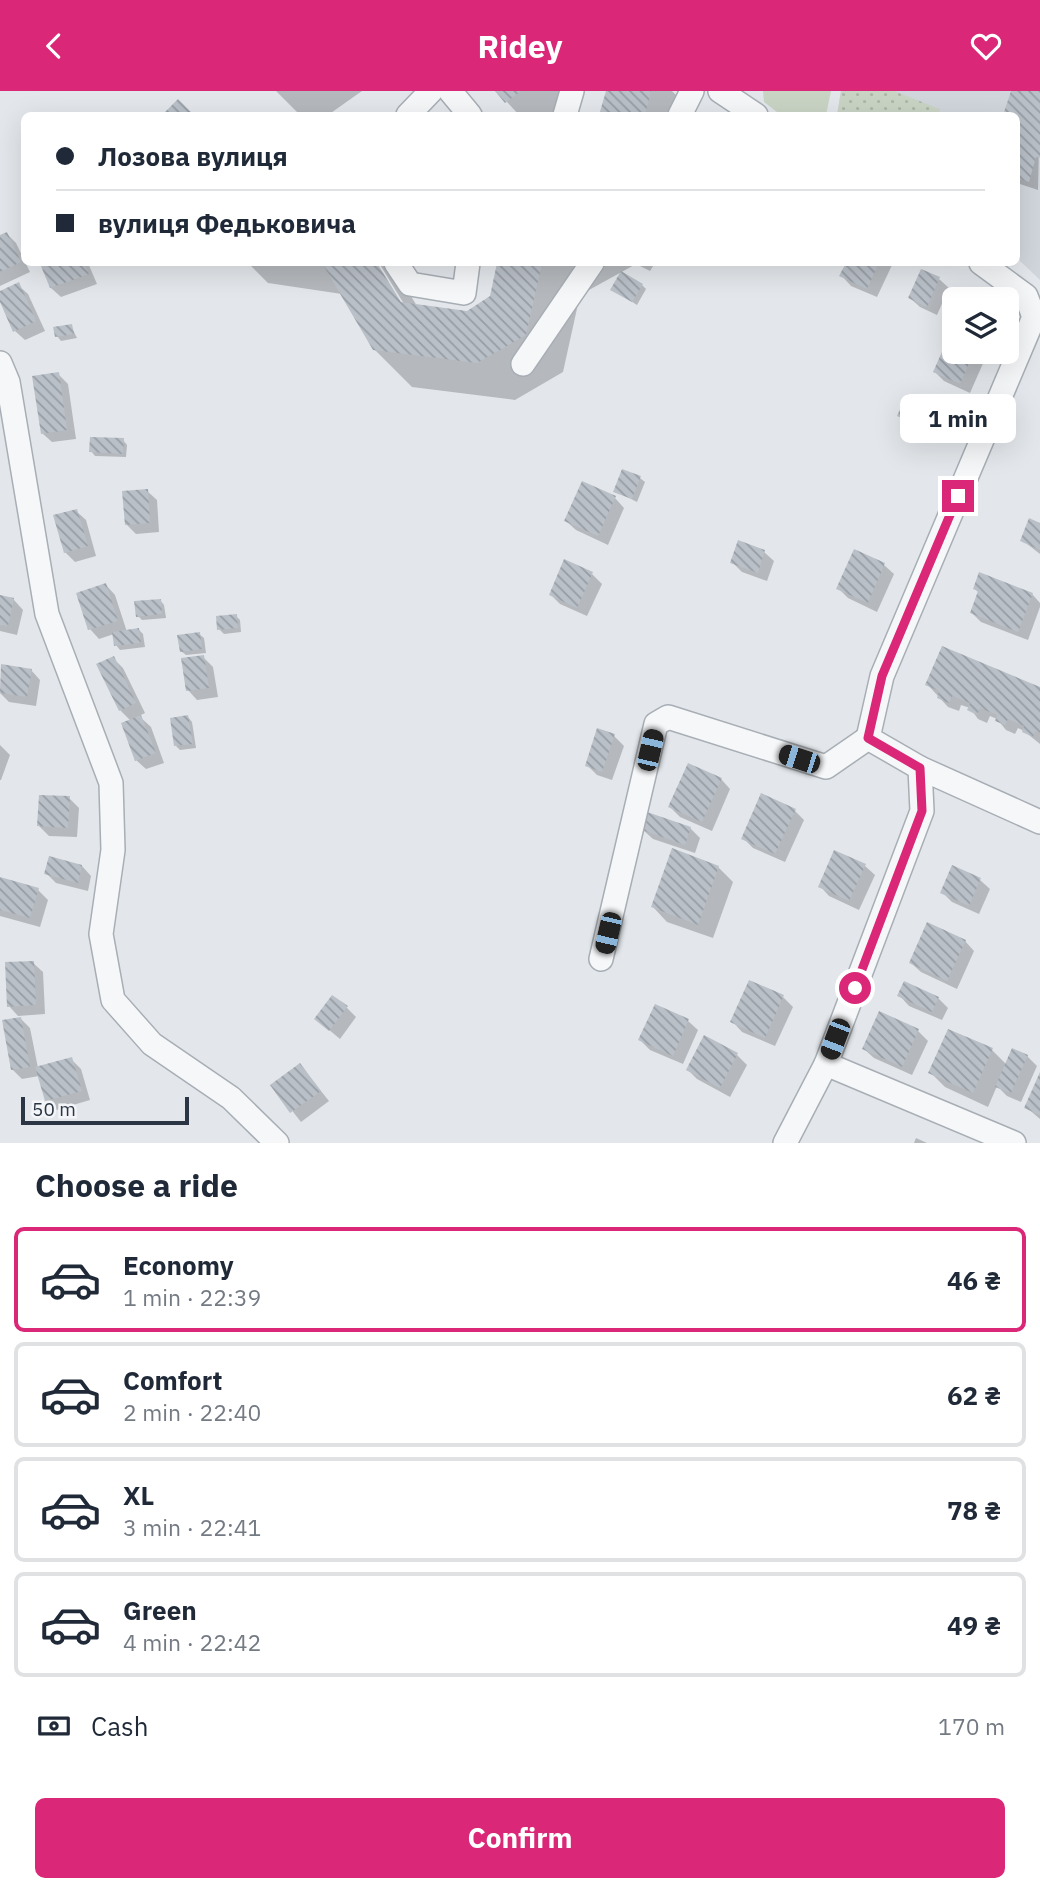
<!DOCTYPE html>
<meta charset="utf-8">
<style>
body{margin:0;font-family:"IBM Plex Sans",sans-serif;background:#f6f6f7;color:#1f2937;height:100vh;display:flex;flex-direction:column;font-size:26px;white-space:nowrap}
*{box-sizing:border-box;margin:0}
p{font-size:23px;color:#747a83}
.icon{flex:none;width:38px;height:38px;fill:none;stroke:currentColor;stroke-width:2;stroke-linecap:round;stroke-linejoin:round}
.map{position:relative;height:1052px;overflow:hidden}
.drawer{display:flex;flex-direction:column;background:#fff;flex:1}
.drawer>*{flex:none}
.guide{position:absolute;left:21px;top:21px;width:999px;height:154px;border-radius:10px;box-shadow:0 7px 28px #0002;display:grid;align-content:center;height:154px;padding:0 35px;background:#fff}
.controls{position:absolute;left:942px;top:196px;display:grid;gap:14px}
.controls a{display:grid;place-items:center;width:77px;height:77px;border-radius:10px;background:#fff;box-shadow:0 7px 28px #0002;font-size:35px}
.scale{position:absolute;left:21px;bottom:18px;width:168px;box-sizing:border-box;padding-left:7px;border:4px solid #2b3543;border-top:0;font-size:19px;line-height:24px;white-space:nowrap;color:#2b3543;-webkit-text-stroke:5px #f3f5f8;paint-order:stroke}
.end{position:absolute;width:32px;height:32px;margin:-16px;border:9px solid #db2777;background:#fff;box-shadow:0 0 0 4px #fff}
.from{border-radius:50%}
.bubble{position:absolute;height:49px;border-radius:10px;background:#fff;box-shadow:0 7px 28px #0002;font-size:23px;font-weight:800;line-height:49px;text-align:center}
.car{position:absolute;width:21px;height:42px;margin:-21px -10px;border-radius:9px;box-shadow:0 0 5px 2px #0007;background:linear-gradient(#222 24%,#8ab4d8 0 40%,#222 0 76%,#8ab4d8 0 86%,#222 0)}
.guide b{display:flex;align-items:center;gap:24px;height:66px;font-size:26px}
.guide b+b{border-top:2px solid #e0e1e3}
.guide i{width:18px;height:18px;background:#1f2937}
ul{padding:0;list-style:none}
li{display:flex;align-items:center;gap:21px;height:105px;margin:0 14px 10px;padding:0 21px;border:4px solid #e0e1e3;border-radius:10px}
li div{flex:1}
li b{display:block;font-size:26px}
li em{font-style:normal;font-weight:800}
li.active{border-color:#db2777}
li>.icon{width:63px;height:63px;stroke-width:1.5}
h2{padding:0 35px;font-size:32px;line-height:84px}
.pay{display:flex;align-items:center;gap:18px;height:77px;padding:0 35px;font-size:26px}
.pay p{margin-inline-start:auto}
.cta{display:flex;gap:14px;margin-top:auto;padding:14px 35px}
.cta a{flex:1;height:80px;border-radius:10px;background:#db2777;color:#fff;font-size:28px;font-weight:800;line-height:80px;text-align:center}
header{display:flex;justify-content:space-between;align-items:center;height:91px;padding:0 35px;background:#db2777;color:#fff;font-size:32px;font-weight:800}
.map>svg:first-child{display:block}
.built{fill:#d1d6dd}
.grass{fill:#cad4c5}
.garden{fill:url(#garden-dots)}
.shadow{fill:#0003}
.building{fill:url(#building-back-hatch)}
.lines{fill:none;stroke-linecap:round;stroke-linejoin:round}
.minor-casing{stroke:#a8aeb5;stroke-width:26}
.minor{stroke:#f6f7f9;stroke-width:23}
.route{stroke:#db2777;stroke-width:9}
</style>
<header><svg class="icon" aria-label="back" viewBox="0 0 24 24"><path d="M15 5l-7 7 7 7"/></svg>Ridey<svg class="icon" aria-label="heart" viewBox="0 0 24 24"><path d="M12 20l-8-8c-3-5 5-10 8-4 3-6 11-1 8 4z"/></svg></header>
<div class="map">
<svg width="1040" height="1052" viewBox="0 0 1040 1052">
<defs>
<pattern id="garden-dots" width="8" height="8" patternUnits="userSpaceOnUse" patternTransform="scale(1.75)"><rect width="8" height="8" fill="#cad4c5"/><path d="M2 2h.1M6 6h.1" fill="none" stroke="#aeb7aa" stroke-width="1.8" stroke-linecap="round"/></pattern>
<pattern id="building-back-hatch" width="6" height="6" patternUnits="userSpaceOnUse" patternTransform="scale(1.75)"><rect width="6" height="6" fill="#bac0c8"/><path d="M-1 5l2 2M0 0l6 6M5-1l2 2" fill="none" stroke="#979da4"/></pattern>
</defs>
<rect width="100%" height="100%" fill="#e3e7eb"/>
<!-- built -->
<path class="built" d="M841 0H1040V189L1017 167V24H837Z"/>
<!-- grass -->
<path class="grass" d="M763 0H831L826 24H781L764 11Z"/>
<!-- garden -->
<path class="garden" d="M841 0H894L940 18 938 24H837Z"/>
<!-- shadow -->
<g class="shadow">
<path d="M276 0H362L328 24H300Z"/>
<path d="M497 0H584L579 21 575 24H519Z"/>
<path d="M607 0H672L693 21 692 24H601Z"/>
<path d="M1012 0 1040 1 1038 99 1017 92V24H1005Z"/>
<path d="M7 143 16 152 30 181 0 195V146Z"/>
<path d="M56 172H88L97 193 61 206 51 197 44 176Z"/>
<path d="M248 172H375L404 220 407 218 379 172H391L417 215 468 221 491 207 499 172H655L650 180 636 173 580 204 563 281 515 309 412 296 374 258 342 203 268 192Z"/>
<path d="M847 172H893L877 206 851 195 842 185Z"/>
<path d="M939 188 949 197 937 224 920 216 910 207Z"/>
<path d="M18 194 28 203 45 240 25 249 15 240 0 207V202Z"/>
<path d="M642 194 646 198 637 214 612 198Z"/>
<path d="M71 235 77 247 61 250 57 245Z"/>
<path d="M954 261H988L970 302 944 290 935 281Z"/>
<path d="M58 283 68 293 76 348 52 351 42 342Z"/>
<path d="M936 317 945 327 936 347 909 334 899 325Z"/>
<path d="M123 349 127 354 126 366 95 365 91 360Z"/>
<path d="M640 387 645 391 637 411 615 400Z"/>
<path d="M147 400 157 409 159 441 136 443 126 433Z"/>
<path d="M615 407 624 417 608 454 576 439 566 430Z"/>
<path d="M76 420 86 429 96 465 75 471 65 461Z"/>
<path d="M1040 434V463L1022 449Z"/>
<path d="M764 461 774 470 767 490 742 481 732 471Z"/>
<path d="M884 474 894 483 877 521 848 507 838 497Z"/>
<path d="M592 483 602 493 587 525 560 513 551 504Z"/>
<path d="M106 494 115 504 127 541 139 539 143 543 145 556 120 559 116 554 114 543 99 548 90 538Z"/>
<path d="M975 498 1032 503 1040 512V516L1028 549 981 531 972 522 979 502Z"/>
<path d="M0 506 14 509 23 519 17 544 0 540Z"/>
<path d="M160 509 164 514 166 527 142 529 138 525Z"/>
<path d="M236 525 240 529 241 541 224 543 219 538Z"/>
<path d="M199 543 204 547 206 562 186 564 181 560Z"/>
<path d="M203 566 213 576 218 606 197 609 188 599Z"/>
<path d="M113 567 123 577 145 622 139 625 151 636 164 672 146 678 136 669 131 630 120 619Z"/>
<path d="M2 575 31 579 40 589 36 615 9 611 0 602Z"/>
<path d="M927 593 1040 598V653L1024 640 1018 637 1015 643 1006 639 997 628 990 625 987 632 978 628 970 617 961 614 959 620 948 616Z"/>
<path d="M188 626 192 631 196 657 180 659 176 655Z"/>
<path d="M614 645 624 655 612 689 597 684 587 674Z"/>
<path d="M0 654 10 664 1 689H0Z"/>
<path d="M721 688 730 698 712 740 680 726 670 716Z"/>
<path d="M69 707 79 717 77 746 49 745 39 735Z"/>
<path d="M794 719 804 729 785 771 753 757 743 747Z"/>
<path d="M690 737 700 747 695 762 653 748 643 739Z"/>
<path d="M82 775 91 785 88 800 56 792 46 782Z"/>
<path d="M865 775 875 784 859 819 829 805 820 795Z"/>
<path d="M718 776 733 791 713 847 667 831 653 816Z"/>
<path d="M0 788 38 799 48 809 40 836 0 825Z"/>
<path d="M980 789 990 798 979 823 952 811 942 801Z"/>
<path d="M965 850 974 860 957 898 921 881 911 872Z"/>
<path d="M33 872 43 881 45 923 18 925 9 915Z"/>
<path d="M900 905 938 907 948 917 942 929 909 915Z"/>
<path d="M783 906 793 916 775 955 742 941 733 931Z"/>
<path d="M346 916 356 926 340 948 316 928Z"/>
<path d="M21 928 30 937 38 977 71 968 81 978 90 1009 56 1019 46 1010 39 985 22 988 12 978Z"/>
<path d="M688 930 698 939 683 973 650 959 640 949Z"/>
<path d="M918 940 928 950 912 984 874 967 864 958Z"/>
<path d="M704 947 737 964 747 974 730 1006 697 988 688 979Z"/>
<path d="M992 959 1007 974 1027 965 1037 975 1021 1011 1007 1005 997 995 988 1016 945 996 930 981Z"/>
<path d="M300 974 329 1010 301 1031 272 994Z"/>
<path d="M1040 985V1028L1026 1016Z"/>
<path d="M916 1047 927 1052H914Z"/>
</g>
<!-- building -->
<g class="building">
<path d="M495 0H521L505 12Z"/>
<path d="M606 0H651L645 24H599Z"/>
<path d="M1011 0H1040V67L1036 66 1029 91 1017 87V24H1003Z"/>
<path d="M178 8 194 24H162Z"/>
<path d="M7 141 21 171 0 181V144Z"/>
<path d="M51 172H84L89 183 50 197 41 175Z"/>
<path d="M322 172H377L401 211 467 220 490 205 497 172H542L526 244 477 272 373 259Z"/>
<path d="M846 172H879L867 198 839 185Z"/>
<path d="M921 178 940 186 927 216 908 207Z"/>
<path d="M621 180 643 193 632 211 610 199Z"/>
<path d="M19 191 36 230 13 241 0 211V200Z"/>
<path d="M72 233 74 243 55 246 53 236Z"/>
<path d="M954 234V261H974L960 293 933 281Z"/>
<path d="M59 281 67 339 41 343 32 285Z"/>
<path d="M907 303 937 316 927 338 897 325Z"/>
<path d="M90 346 124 347 123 363 89 361Z"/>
<path d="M622 378 641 385 632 408 613 401Z"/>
<path d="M582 390 616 405 598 445 564 430Z"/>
<path d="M148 398 150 432 125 434 122 400Z"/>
<path d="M77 418 88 455 64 462 53 424Z"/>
<path d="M1029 427 1040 432V459L1020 450Z"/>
<path d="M738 449 765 459 758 482 730 472Z"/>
<path d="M854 458 885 472 868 512 836 498Z"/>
<path d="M564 468 593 481 577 517 549 504Z"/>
<path d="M979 481 1033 502 1018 541 970 522 978 500 973 498Z"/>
<path d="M106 492 118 530 88 539 76 502Z"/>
<path d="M0 504 14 507 8 535 0 534Z"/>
<path d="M161 508 162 523 136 526 134 510Z"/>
<path d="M237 523 238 537 217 539 216 525Z"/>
<path d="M139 537 141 552 114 555 112 541Z"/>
<path d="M200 541 202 558 180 561 177 544Z"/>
<path d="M942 555 1040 596V642L1035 640 1033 646 1022 641 1024 635 1008 628 1005 634 995 630 997 624 980 617 977 624 967 619 970 612 952 605 949 612 937 607 939 600 925 594Z"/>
<path d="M204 564 209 597 186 600 181 567Z"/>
<path d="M114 565 136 612 119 620 96 573Z"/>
<path d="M1 573 32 578 27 606 0 602Z"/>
<path d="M141 624 156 662 135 670 121 632Z"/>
<path d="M188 624 193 653 174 655 170 627Z"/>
<path d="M597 637 615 643 602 681 585 675Z"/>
<path d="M688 672 722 687 702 731 668 716Z"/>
<path d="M761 702 796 718 775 763 741 748Z"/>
<path d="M39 704 70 705 68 737 37 735Z"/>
<path d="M647 721 691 736 685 754 642 739Z"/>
<path d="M672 757 719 775 698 834 651 816Z"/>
<path d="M834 759 866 773 849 810 818 796Z"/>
<path d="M49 765 82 774 78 792 44 783Z"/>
<path d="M952 774 981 787 969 815 940 802Z"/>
<path d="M0 786 39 797 30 827 0 819Z"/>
<path d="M927 831 966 849 947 890 909 872Z"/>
<path d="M34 870 36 914 7 916 5 871Z"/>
<path d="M749 889 784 904 765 947 730 931Z"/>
<path d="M904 890 939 906 932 921 897 905Z"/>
<path d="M332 904 348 915 329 940 314 928Z"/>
<path d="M655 913 689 928 673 965 638 949Z"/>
<path d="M879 920 919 938 902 976 862 958Z"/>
<path d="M21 926 30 976 11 979 2 929Z"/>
<path d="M948 938 993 957 973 1002 928 982Z"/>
<path d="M704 944 738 962 720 997 686 979Z"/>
<path d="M1012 957 1028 964 1011 1002 995 996Z"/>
<path d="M72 966 82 1000 45 1010 35 976Z"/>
<path d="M300 972 321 1000 290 1022 270 994Z"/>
<path d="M1040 981V1024L1024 1017Z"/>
</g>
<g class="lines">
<!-- minor casing -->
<g class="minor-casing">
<g id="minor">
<path d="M450 0 470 24"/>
<path d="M720 0 756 24"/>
<path d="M408 24 431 0"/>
<path d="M565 24 572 0"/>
<path d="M680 24 692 0"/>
<path d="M396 172 410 193 464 202 468 172"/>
<path d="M0 272 8 291 47 523 111 692 113 759 101 843 113 909 152 953 231 1007 277 1052"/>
<path d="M523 273 592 172"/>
<path d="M920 677 1040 731"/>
<path d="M601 868 656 633 668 626 826 676 868 647"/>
<path d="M826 973 1014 1052"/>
<path d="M785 1052 826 973 922 720 920 677 868 647 882 585 1034 226 1026 205 981 172"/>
</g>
</g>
<!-- minor -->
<use href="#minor" class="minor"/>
</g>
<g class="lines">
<!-- route -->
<path class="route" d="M855 897 922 720 920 677 868 647 882 585 958 405"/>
</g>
</svg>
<div class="controls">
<a><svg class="icon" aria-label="layers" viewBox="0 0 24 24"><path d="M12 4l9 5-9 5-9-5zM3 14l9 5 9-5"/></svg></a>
</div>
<div class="scale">50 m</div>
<i class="end from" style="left:855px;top:897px"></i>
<i class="end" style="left:958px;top:405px"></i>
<div class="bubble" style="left:900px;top:303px;width:116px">1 min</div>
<i class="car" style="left:650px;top:659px;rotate:13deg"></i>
<i class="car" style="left:799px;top:668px;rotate:288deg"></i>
<i class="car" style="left:608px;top:842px;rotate:193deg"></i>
<i class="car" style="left:835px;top:948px;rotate:201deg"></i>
<div class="guide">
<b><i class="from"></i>Лозова вулиця</b>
<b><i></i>вулиця Федьковича</b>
</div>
</div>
<section class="drawer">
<h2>Choose a ride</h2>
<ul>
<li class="active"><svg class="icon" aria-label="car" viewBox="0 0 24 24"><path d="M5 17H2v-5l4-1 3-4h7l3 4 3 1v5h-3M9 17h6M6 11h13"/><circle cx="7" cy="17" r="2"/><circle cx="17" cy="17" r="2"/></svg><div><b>Economy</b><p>1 min · 22:39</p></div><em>46 ₴</em></li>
<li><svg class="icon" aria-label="car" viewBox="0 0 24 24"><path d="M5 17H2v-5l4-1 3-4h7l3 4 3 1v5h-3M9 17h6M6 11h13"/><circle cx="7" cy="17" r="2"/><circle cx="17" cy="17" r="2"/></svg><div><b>Comfort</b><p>2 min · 22:40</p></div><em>62 ₴</em></li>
<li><svg class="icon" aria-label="car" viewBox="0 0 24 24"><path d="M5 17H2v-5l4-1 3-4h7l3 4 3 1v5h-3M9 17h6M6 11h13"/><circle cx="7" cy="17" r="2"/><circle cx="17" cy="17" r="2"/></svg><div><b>XL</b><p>3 min · 22:41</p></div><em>78 ₴</em></li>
<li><svg class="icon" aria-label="car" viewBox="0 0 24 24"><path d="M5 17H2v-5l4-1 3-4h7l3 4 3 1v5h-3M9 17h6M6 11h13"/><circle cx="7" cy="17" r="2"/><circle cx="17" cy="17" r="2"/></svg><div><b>Green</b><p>4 min · 22:42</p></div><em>49 ₴</em></li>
</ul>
<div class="pay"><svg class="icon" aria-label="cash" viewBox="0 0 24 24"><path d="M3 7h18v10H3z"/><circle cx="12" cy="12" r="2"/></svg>Cash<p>170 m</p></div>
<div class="cta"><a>Confirm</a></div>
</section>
